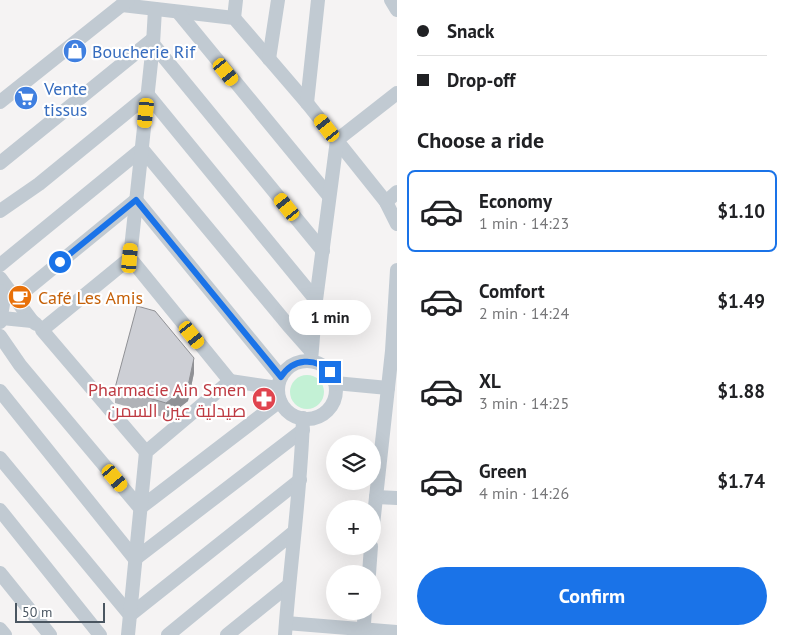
<!DOCTYPE html>
<meta charset="utf-8">
<style>
body{margin:0;font-family:"PT Sans",Cairo,sans-serif;background:#f2f2f2;color:#202124;height:100vh;display:flex;flex-direction:column;font-size:19px;white-space:nowrap}
*{box-sizing:border-box;margin:0}
p{font-size:16px;color:#757577}
.icon{flex:none;width:28px;height:28px;fill:none;stroke:currentColor;stroke-width:2;stroke-linecap:round;stroke-linejoin:round}
.map{position:relative;flex:1;overflow:hidden}
.panel{display:flex;flex-direction:column;background:#fff;width:390px}
.panel>*{flex:none}
.guide{display:grid;align-content:center;height:110px;padding:0 20px;background:#fff}
.buttons{position:absolute;left:326px;top:435px;display:grid;gap:10px}
.buttons a{display:grid;place-items:center;width:55px;height:55px;border-radius:50%;background:#fff;box-shadow:0 5px 20px #0002;font-size:25px}
.scale{position:absolute;left:15px;bottom:12px;width:90px;box-sizing:border-box;padding-left:5px;border:2px solid #4a5661;border-top:0;font-size:14px;line-height:18px;white-space:nowrap;color:#4a5661;-webkit-text-stroke:4px #fff;paint-order:stroke}
.end{position:absolute;width:22px;height:22px;margin:-11px;border:6px solid #1a73e8;background:#fff;box-shadow:0 0 0 2px #fff}
.from{border-radius:50%}
.bubble{position:absolute;height:35px;border-radius:18px;background:#fff;box-shadow:0 5px 20px #0002;font-size:16px;font-weight:700;line-height:35px;text-align:center}
.car{position:absolute;width:15px;height:30px;margin:-15px -8px;border-radius:6px;box-shadow:0 0 4px 1px #0007;background:linear-gradient(#f5c518 24%,#345 0 40%,#f5c518 0 76%,#345 0 86%,#f5c518 0)}
.guide b{display:flex;align-items:center;gap:18px;height:48px;font-size:19px}
.guide b+b{border-top:1px solid #e0e0e0}
.guide i{width:12px;height:12px;background:#202124}
ul{padding:0;list-style:none}
li{display:flex;align-items:center;gap:15px;height:82px;margin:0 10px 8px;padding:0 10px;border:2px solid transparent;border-radius:8px}
li div{flex:1}
li b{display:block;font-size:19px}
li em{font-style:normal;font-weight:700}
li.current{border-color:#1a73e8}
li>.icon{width:45px;height:45px;stroke-width:1.5}
h2{padding:0 20px;font-size:22px;line-height:60px}
.action{display:flex;gap:10px;margin-top:auto;padding:10px 20px}
.action a{flex:1;height:58px;border-radius:30px;background:#1a73e8;color:#fff;font-size:20px;font-weight:700;line-height:58px;text-align:center}
main{display:flex;flex:1;min-height:0}
.map>svg:first-child{display:block}
.green{fill:#c3f1d5}
.lines{fill:none;stroke-linecap:round;stroke-linejoin:round}
.street{stroke:#c1cad2;stroke-width:14}
.wall{fill:#b0b2b7}
.shaded-wall{fill:#909195}
.building{fill:#cdcfd5;stroke:#909195}
.route{stroke:#1a73e8;stroke-width:6}
.labels{text-anchor:middle;dominant-baseline:central;stroke-width:4.5;stroke-linejoin:round;paint-order:stroke}
.shop-label{font-size:18px;fill:#366cbe;stroke:#fff;text-anchor:start}
.food-label{font-size:18px;fill:#c56008;stroke:#fff;text-anchor:start}
.health-label{font-size:18px;fill:#be3a42;stroke:#fff;text-anchor:end}
</style>
<main>
<div class="map">
<svg width="397" height="635" viewBox="0 0 397 635">
<rect width="100%" height="100%" fill="#f5f3f3"/>
<!-- green -->
<circle class="green" cx="307" cy="392" r="17"/>
<g class="lines">
<!-- street -->
<g class="street">
<path d="M391 0 397 10"/>
<path d="M122 5 234 18 307 103 386 202 397 224"/>
<path d="M178 12 329 196"/>
<path d="M234 18 236 0"/>
<path d="M153 44 323 251"/>
<path d="M269 59 278 0"/>
<path d="M0 102 128 0"/>
<path d="M307 103 318 0"/>
<path d="M0 163 153 39"/>
<path d="M386 202 397 192"/>
<path d="M0 211 39 184 148 95 316 300"/>
<path d="M130 258 42 330 146 452"/>
<path d="M0 265 142 149 288 325 311 351"/>
<path d="M0 278 32 321"/>
<path d="M0 291 3 304 0 322"/>
<path d="M15 299 136 200 281 377"/>
<path d="M2 318 32 321 36 324"/>
<path d="M0 336 20 365 140 508 280 401"/>
<path d="M311 361 316 300 337 140 397 93"/>
<circle cx="307" cy="390" r="29"/>
<path d="M230 381 278 388"/>
<path d="M335 383 388 388"/>
<path d="M0 391 135 559 303 430"/>
<path d="M0 458 130 615 300 480"/>
<path d="M376 497 397 498"/>
<path d="M0 510 100 635"/>
<path d="M372 534 392 351 397 270"/>
<path d="M0 573 50 635"/>
<path d="M369 574 371 546"/>
<path d="M286 623 397 632"/>
<path d="M0 629 5 635"/>
<path d="M128 635 146 452 230 381 130 258 153 44 155 9"/>
<path d="M168 635 294 532"/>
<path d="M227 635 289 585"/>
<path d="M285 635C290 563 301 491 303 418"/>
<path d="M363 635 365 611"/>
</g>
</g>
<!-- wall -->
<path class="wall" d="M194 373 188 401 166 418 115 403V388Z"/>
<!-- shaded-wall -->
<path class="shaded-wall" d="M194 358V373L188 401 166 418V403Z"/>
<!-- building -->
<path class="building" d="M137 306 155 311 194 358 188 386 166 403 115 388Z"/>
<g class="lines">
<!-- route -->
<path class="route" d="M60 262 136 200 281 377C293 358 315 357 330 372"/>
</g>
<!-- icons -->
<defs>
<g id="shop-disc" transform="scale(1.25)"><circle r="9.5" fill="#3f7fe0" stroke="#fff"/><path d="M-5-2.5h2.3a2.7 3.5 0 0 1 5.4 0H5L5.5 6h-11ZM-1.5-2.5h3a1.5 2.3 0 0 0-3 0Z" fill="#fff"/></g>
<g id="supermarket-disc" transform="scale(1.25)"><circle r="9.5" fill="#3f7fe0" stroke="#fff"/><path d="M-6-5.5h2.5l.6 2H6L4.5 2H-2.5L-4.4-4H-6ZM-1.5 3.2a1.3 1.3 0 1 0 .1 0ZM3 3.2a1.3 1.3 0 1 0 .1 0Z" fill="#fff"/></g>
<g id="cafe-disc" transform="scale(1.25)"><circle r="9.5" fill="#e8710a" stroke="#fff"/><path d="M-5.5-4.5H6V0H3Q3 3.5 0 3.5H-2.5Q-5.5 3.5-5.5 0ZM3-3.2v2h1.7v-2ZM-6 4.5H4V6H-6Z" fill="#fff"/></g>
<g id="pharmacy-disc" transform="scale(1.25)"><circle r="9.5" fill="#e0444e" stroke="#fff"/><path d="M-2-6h4v4h4v4h-4v4h-4v-4h-4v-4h4Z" fill="#fff"/></g>
</defs>
<g fill-rule="evenodd">
<use href="#shop-disc" x="75" y="51"/>
<use href="#supermarket-disc" x="26" y="98"/>
<use href="#cafe-disc" x="20" y="297"/>
<use href="#pharmacy-disc" x="264" y="399"/>
</g>
<g class="labels">
<!-- shop labels -->
<g class="shop-label">
<text x="92" y="51">Boucherie Rif</text>
<text x="44" y="88">Vente<tspan x="44" dy="21">tissus</tspan></text>
</g>
<!-- food labels -->
<g class="food-label">
<text x="38" y="297">Café Les Amis</text>
</g>
<!-- health labels -->
<g class="health-label">
<text x="246" y="389">Pharmacie Ain Smen<tspan x="246" dy="21">صيدلية عين السمن</tspan></text>
</g>
</g>
</svg>
<div class="buttons">
<a><svg class="icon" aria-label="layers" viewBox="0 0 24 24"><path d="M12 4l9 5-9 5-9-5zM3 14l9 5 9-5"/></svg></a>
<a>+</a>
<a>−</a>
</div>
<div class="scale">50 m</div>
<i class="end from" style="left:60px;top:262px"></i>
<i class="end" style="left:330px;top:372px"></i>
<div class="bubble" style="left:289px;top:300px;width:82px">1 min</div>
<i class="car" style="left:226px;top:72px;rotate:141deg"></i>
<i class="car" style="left:146px;top:113px;rotate:186deg"></i>
<i class="car" style="left:327px;top:128px;rotate:322deg"></i>
<i class="car" style="left:287px;top:207px;rotate:321deg"></i>
<i class="car" style="left:130px;top:258px;rotate:5deg"></i>
<i class="car" style="left:192px;top:335px;rotate:141deg"></i>
<i class="car" style="left:115px;top:478px;rotate:140deg"></i>
</div>
<section class="panel">
<div class="guide">
<b><i class="from"></i>Snack</b>
<b><i></i>Drop-off</b>
</div>
<h2>Choose a ride</h2>
<ul>
<li class="current"><svg class="icon" aria-label="car" viewBox="0 0 24 24"><path d="M5 17H2v-5l4-1 3-4h7l3 4 3 1v5h-3M9 17h6M6 11h13"/><circle cx="7" cy="17" r="2"/><circle cx="17" cy="17" r="2"/></svg><div><b>Economy</b><p>1 min · 14:23</p></div><em>$1.10</em></li>
<li><svg class="icon" aria-label="car" viewBox="0 0 24 24"><path d="M5 17H2v-5l4-1 3-4h7l3 4 3 1v5h-3M9 17h6M6 11h13"/><circle cx="7" cy="17" r="2"/><circle cx="17" cy="17" r="2"/></svg><div><b>Comfort</b><p>2 min · 14:24</p></div><em>$1.49</em></li>
<li><svg class="icon" aria-label="car" viewBox="0 0 24 24"><path d="M5 17H2v-5l4-1 3-4h7l3 4 3 1v5h-3M9 17h6M6 11h13"/><circle cx="7" cy="17" r="2"/><circle cx="17" cy="17" r="2"/></svg><div><b>XL</b><p>3 min · 14:25</p></div><em>$1.88</em></li>
<li><svg class="icon" aria-label="car" viewBox="0 0 24 24"><path d="M5 17H2v-5l4-1 3-4h7l3 4 3 1v5h-3M9 17h6M6 11h13"/><circle cx="7" cy="17" r="2"/><circle cx="17" cy="17" r="2"/></svg><div><b>Green</b><p>4 min · 14:26</p></div><em>$1.74</em></li>
</ul>
<div class="action"><a>Confirm</a></div>
</section>
</main>
